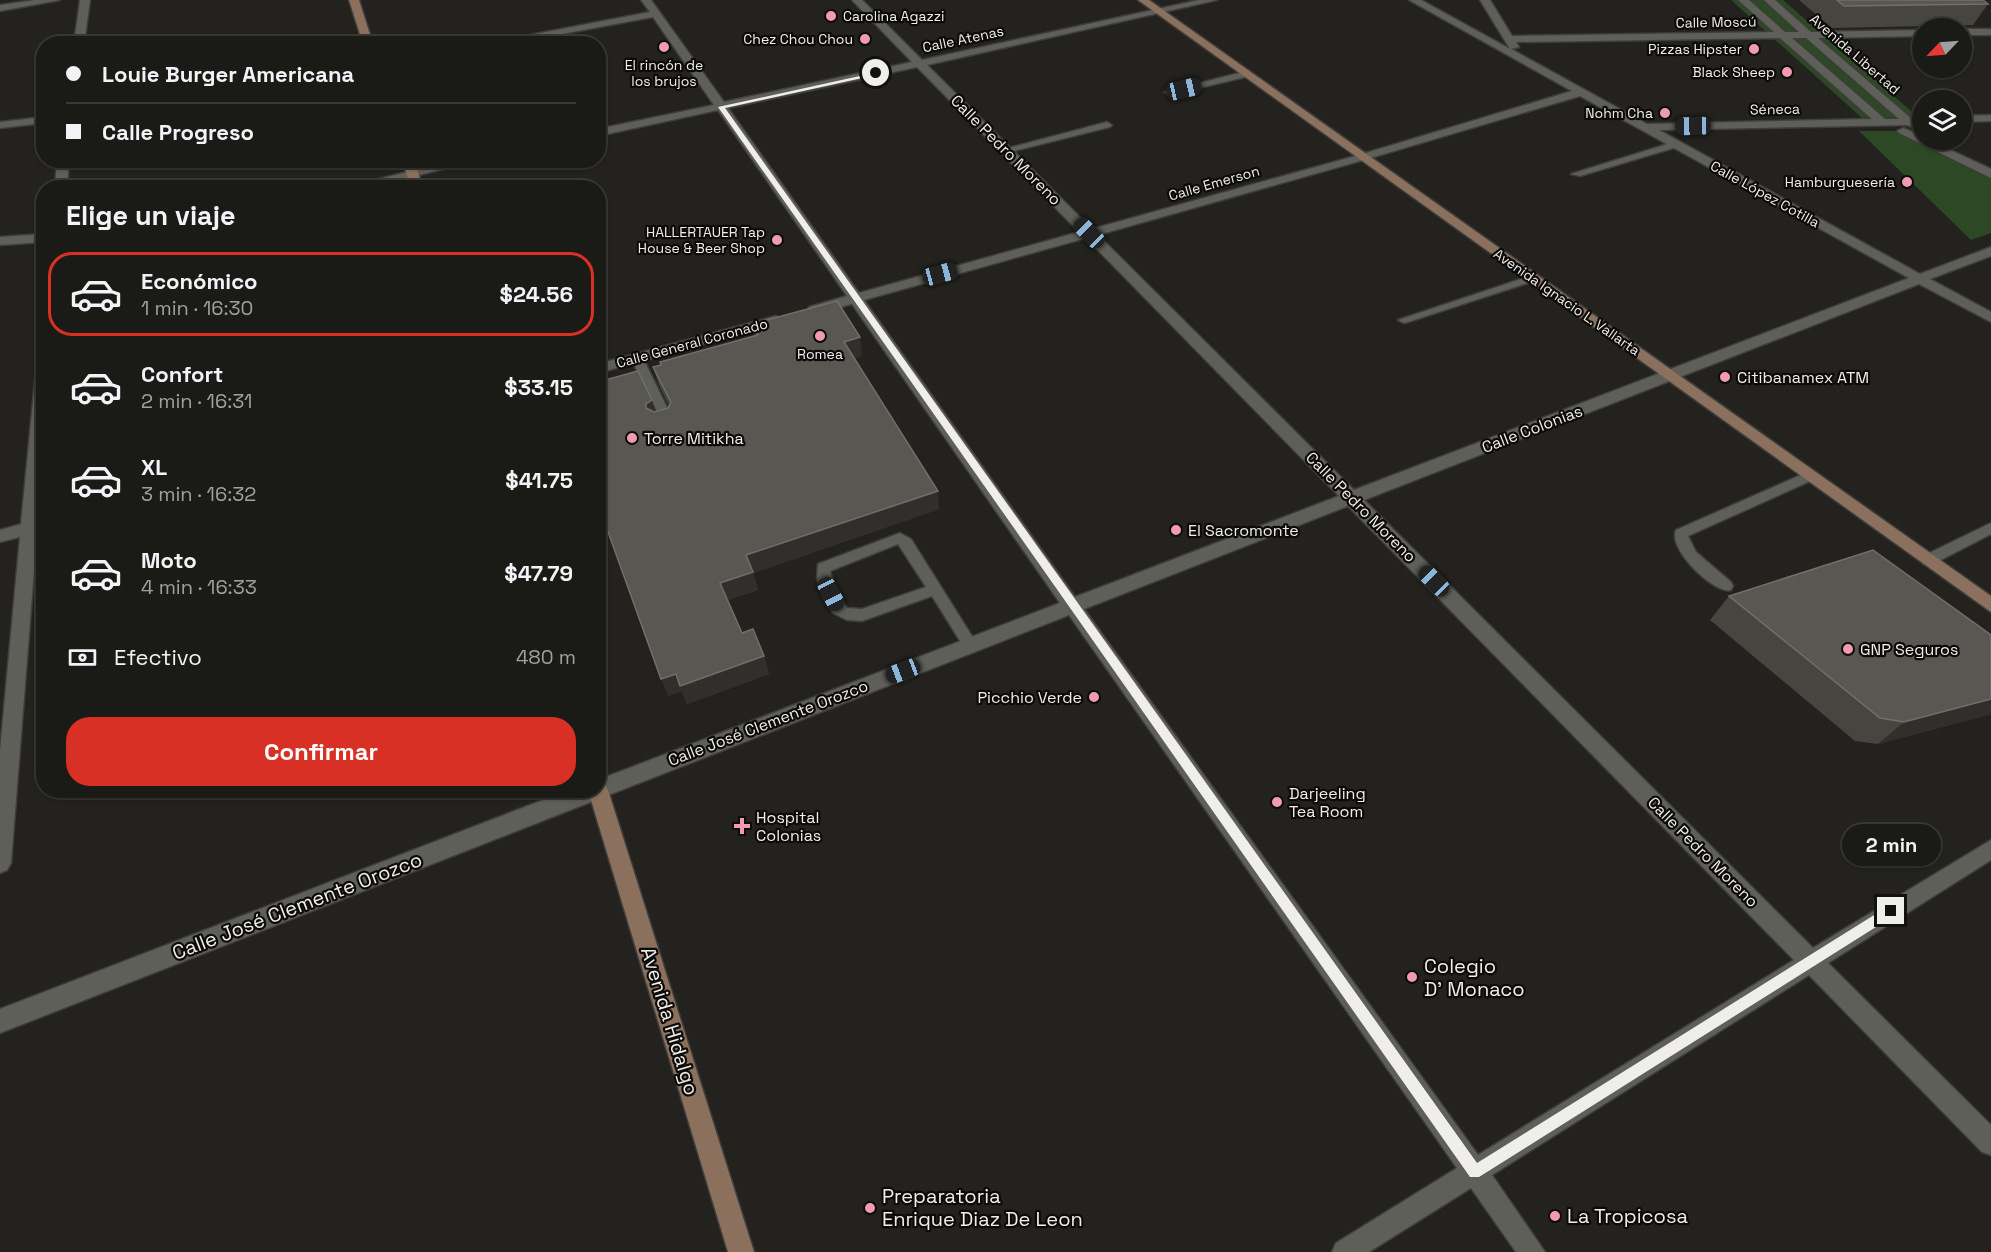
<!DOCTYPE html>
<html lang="es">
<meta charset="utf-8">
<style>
body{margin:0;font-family:"Space Grotesk",sans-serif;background:#23231f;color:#f1f3f6;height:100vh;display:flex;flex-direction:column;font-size:22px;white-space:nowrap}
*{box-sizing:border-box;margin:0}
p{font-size:20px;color:#9fa1a1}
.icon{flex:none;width:33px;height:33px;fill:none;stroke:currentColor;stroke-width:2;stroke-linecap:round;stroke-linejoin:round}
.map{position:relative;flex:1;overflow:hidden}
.sheet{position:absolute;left:36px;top:180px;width:570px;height:618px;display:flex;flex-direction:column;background:#1a1a16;border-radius:24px;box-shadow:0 2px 4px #0004,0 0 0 2px #383835}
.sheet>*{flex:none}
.banner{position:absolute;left:36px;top:36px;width:570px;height:132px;border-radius:24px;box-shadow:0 2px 4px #0004,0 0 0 2px #383835;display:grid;align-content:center;height:132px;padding:0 30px;background:#1a1a16}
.needle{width:39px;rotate:245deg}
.tools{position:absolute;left:1912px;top:18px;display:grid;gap:12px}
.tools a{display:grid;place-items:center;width:60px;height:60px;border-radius:50%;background:#1a1a16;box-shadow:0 2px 4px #0004,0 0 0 2px #383835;font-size:30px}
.end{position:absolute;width:27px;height:27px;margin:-14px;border:8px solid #efeeeb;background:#111;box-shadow:0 0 0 3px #111}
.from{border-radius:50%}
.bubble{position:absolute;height:42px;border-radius:21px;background:#1a1a16;box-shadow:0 2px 4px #0004,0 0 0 2px #383835;font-size:20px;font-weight:700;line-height:42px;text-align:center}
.car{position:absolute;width:18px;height:36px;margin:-18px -9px;border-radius:8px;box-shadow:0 0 4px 2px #0007;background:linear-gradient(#222 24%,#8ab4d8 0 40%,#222 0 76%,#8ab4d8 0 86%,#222 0)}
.banner b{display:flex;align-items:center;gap:21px;height:57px;font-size:22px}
.banner b+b{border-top:2px solid #383835}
.banner i{width:15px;height:15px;background:#f1f3f6}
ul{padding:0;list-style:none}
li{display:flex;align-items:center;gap:18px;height:84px;margin:0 12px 9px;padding:0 18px;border:3px solid transparent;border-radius:24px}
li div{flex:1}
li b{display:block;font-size:22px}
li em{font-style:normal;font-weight:700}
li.active{border-color:#d93025}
li>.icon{width:54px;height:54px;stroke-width:1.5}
h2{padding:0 30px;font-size:27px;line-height:72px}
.pay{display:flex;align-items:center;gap:15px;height:66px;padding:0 30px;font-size:22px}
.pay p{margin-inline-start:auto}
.primary-button{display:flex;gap:12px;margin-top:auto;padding:12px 30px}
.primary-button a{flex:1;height:69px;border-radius:24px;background:#d93025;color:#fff;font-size:24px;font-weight:700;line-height:69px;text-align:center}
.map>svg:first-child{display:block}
.green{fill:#2c4824}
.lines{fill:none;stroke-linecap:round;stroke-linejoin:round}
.lane-casing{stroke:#3e3d3a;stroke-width:3}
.street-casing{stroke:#3e3d3a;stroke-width:3}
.secondary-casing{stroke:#3e3d3a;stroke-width:3}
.lane{fill:#5f5f5a;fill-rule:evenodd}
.street{fill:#5f5f5a;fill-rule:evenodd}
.secondary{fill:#8a705d;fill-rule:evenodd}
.wall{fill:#464540}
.shaded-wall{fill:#302f2b}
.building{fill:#585752;stroke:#706f6a;stroke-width:1.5}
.route{fill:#efeeeb}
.poi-dot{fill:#f19ab2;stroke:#0c0b09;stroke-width:2}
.labels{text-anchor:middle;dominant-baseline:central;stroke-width:4.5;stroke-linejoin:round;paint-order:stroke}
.far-poi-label{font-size:14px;fill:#efeeeb;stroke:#0c0b09;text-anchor:end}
.far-street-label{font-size:14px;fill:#efeeeb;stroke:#0c0b09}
.street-label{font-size:16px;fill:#efeeeb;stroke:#0c0b09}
.poi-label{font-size:16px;fill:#efeeeb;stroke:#0c0b09;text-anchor:start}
.near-street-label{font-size:20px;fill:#efeeeb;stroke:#0c0b09}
.near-poi-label{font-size:20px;fill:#efeeeb;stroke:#0c0b09;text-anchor:start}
</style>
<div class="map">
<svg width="1991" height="1252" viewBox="0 0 1991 1252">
<rect width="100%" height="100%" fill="#23221e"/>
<!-- green -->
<g class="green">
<path d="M1731 0H1783L1918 117 1862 118Z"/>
<path d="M1859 131H1907L1991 170V233L1971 240Z"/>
</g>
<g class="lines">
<!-- lane casing -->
<g class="lane-casing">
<g id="lane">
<path d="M1247 71 1251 74 1250 76 1169 95 1164 92Z"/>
<path d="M1991 115V121L1962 122V116Z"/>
<path d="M1923 118V124L1909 125 1904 122Z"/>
<path d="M1107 122 1112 125 1110 127 1006 153 1001 150Z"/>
<path d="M1674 142 1677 143V147L1580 176 1571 174Z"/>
<path d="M1533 275 1539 278 1537 280 1408 322 1404 323 1398 320Z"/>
<path d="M637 354 643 358 674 422 673 425 662 428 656 424 661 420 631 358Z"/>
<path d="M1810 471 1815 473 1817 476 1815 479 1688 536 1696 552 1731 582 1733 586 1731 590C1715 595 1667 549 1676 530Z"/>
<path d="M1991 523V534L1933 564H1923L1921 560 1923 556Z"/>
<path d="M900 533 911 539 975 641 978 645 975 649H965L932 596 862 621 847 620 833 613 824 598 817 579 818 564ZM898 544 926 587 862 609 847 608 836 592 830 571Z"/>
</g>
</g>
<!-- street casing -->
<g class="street-casing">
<g id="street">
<path d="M35 0H60L0 11V5Z"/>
<path d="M80 0H90L84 44H74Z"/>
<path d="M641 0H651L724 102 912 62 852 0H862L922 60 1199 0H1217L927 65 1092 229 1359 155 1572 91 1409 0H1421L1510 49 1480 0H1490L1512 36 1774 32 1738 0H1749L1785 32H1799L1764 0H1775L1811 32 1923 30V36L1818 38 1913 120 1923 124V131L1907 125 1659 130 1920 274 1991 247V256L1930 279 1991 312V322L1919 284 1364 500 1813 948 1991 840V860L1828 963 1991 1125V1155L1982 1152 1809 975 1492 1175 1545 1252H1516L1471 1188 1369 1252H1332L1336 1243 1457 1168 1069 615 0 1033V1009L569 790H598V780L1060 603 852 304 814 314 809 313V307L847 296 718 110 598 136V129L714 105 653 17 508 44H483L650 12ZM1780 38 1872 119 1647 124 1511 49 1519 47 1516 42ZM1792 38H1806L1899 119H1885ZM917 67 1079 232 859 293 728 108ZM1580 96 1909 278 1354 490 1098 235 1367 159ZM1086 238 1339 496 1075 597 864 300ZM1348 506 1794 960 1478 1155 1084 609Z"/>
<rect x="1962" y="29" width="29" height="6"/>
<path d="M44 117V123L0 128V122Z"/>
<path d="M1903 128 1923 136V140H1929L1991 169V178L1899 133 1897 131Z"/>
<path d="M57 160H69L67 188H55Z"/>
<path d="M455 160H479L367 188H343Z"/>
<path d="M44 234V242L0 245V237Z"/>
<path d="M776 316 783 320 781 323 598 373V364Z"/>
<path d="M44 357V457L38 520 44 518V530L37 532 11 863 7 870 0 873V751L20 537 0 542V530L21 524 37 361Z"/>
</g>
</g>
<!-- secondary casing -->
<g class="secondary-casing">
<g id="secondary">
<path d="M349 0H359L373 44H363Z"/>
<path d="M1138 0H1149L1991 596V612Z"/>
<path d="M402 160H414L423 188H411Z"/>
<path d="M598 781 605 784 608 790 754 1252H728L588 790H598Z"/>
</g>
</g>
<!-- lane -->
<use href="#lane" class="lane"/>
<!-- street -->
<use href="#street" class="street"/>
<!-- secondary -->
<use href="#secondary" class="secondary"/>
</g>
<!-- wall -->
<g class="wall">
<path d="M1799 0H1983L1988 4 1973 25 1832 28Z"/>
<path d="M752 324 862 356 854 358 939 509 753 573 758 590 728 600 742 633 764 656 769 674 687 704 682 691 668 696 656 412 668 408 669 406 659 385 653 367 754 336Z"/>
<path d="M1729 596 1991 635V714L1878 744 1855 741 1710 620Z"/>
</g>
<!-- shaded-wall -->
<g class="shaded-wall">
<path d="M860 337 862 356 846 361 844 342Z"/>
<path d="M652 400 658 419 646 408V404Z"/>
<path d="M938 491 939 509 753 573 758 590 726 601 720 583 746 555Z"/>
<path d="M764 656 769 674 687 704 682 691 668 696 661 679 676 674Z"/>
<path d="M1991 699V714L1878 744 1904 722Z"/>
</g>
<!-- building -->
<g class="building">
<path d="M1837 0H1983L1988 4 1844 6Z"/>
<path d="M837 301 860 337 844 342 938 491 746 555 753 572 720 583 742 633 753 629 764 656 680 686 676 674 661 679 598 504V382L638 371 652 400 646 404V408L654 412 668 408 671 402 653 367 661 365 660 362 758 335 752 324Z"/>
<path d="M1873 550 1991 635V699L1904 722 1880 718 1729 596Z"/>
</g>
<!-- route -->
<path class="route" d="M878 72 876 75 725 108 1477 1163 1887 907H1895V915L1479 1177H1470L718 107Z"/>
<!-- markers -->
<g class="poi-dot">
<circle cx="831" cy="16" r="6"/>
<circle cx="865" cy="39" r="6"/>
<circle cx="664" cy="47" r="6"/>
<circle cx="1754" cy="49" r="6"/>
<circle cx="1787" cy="72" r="6"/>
<circle cx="1665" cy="113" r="6"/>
<circle cx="1907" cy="182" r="6"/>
<circle cx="777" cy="240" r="6"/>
<circle cx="820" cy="336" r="6"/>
<circle cx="1725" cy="377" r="6"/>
<circle cx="632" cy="438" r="6"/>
<circle cx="1176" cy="530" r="6"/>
<circle cx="1848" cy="649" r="6"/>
<circle cx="1094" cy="697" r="6"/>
<circle cx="1277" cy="802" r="6"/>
<path d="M739 817h6v6h6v6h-6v6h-6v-6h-6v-6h6z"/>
<circle cx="1412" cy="977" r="6"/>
<circle cx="870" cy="1208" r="6"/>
<circle cx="1555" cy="1216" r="6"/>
</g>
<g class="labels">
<!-- far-poi labels -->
<g class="far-poi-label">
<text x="843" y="16" text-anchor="start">Carolina Agazzi</text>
<text x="853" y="39">Chez Chou Chou</text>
<text x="1742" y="49">Pizzas Hipster</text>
<text x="664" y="65" text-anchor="middle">El rincón de<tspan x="664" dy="16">los brujos</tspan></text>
<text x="1775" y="72">Black Sheep</text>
<text x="1653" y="113">Nohm Cha</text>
<text x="1895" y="182">Hamburguesería</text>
<text x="765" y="232">HALLERTAUER Tap<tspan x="765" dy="16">House &amp; Beer Shop</tspan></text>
<text x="820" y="354" text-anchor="middle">Romea</text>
</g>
<!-- far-street labels -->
<g class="far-street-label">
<text transform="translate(1716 22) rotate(-1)">Calle Moscú</text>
<text transform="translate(963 39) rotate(-12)">Calle Atenas</text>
<text transform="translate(1855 54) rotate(41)">Avenida Libertad</text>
<text transform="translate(1775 109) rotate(-1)">Séneca</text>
<text transform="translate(1214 183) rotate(-16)">Calle Emerson</text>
<text transform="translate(1765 194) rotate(29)">Calle López Cotilla</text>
<text transform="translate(1567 302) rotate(35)">Avenida Ignacio L. Vallarta</text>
<text transform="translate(692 343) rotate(-15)">Calle General Coronado</text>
</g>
<!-- street labels -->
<g class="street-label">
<text transform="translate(1006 150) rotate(45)">Calle Pedro Moreno</text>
<text transform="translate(1532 429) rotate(-21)">Calle Colonias</text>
<text transform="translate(1361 507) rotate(45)">Calle Pedro Moreno</text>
<text transform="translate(768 723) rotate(-21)">Calle José Clemente Orozco</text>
<text transform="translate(1703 852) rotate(45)">Calle Pedro Moreno</text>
</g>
<!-- poi labels -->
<g class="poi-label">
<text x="1737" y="377">Citibanamex ATM</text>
<text x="644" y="438">Torre Mitikha</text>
<text x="1188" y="530">El Sacromonte</text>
<text x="1860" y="649">GNP Seguros</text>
<text x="1082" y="697" text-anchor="end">Picchio Verde</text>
<text x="1289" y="793">Darjeeling<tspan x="1289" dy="18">Tea Room</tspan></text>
<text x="756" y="817">Hospital<tspan x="756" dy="18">Colonias</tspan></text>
</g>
<!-- near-street labels -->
<g class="near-street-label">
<text transform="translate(297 906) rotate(-21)">Calle José Clemente Orozco</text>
<text transform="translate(670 1021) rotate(73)">Avenida Hidalgo</text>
</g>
<!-- near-poi labels -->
<g class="near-poi-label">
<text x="1424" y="966">Colegio<tspan x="1424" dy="23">D' Monaco</tspan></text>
<text x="882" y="1196">Preparatoria<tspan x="882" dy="23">Enrique Diaz De Leon</tspan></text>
<text x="1567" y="1216">La Tropicosa</text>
</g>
</g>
</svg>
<div class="tools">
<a><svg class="needle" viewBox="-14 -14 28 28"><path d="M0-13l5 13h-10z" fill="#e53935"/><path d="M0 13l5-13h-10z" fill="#9fa1a1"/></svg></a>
<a><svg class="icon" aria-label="layers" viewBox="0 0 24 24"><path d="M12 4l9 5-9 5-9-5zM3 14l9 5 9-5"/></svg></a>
</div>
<i class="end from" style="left:876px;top:73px"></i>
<i class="end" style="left:1891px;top:911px"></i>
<div class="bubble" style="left:1842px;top:824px;width:99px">2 min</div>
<i class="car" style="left:1184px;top:89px;rotate:77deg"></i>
<i class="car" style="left:1693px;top:126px;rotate:269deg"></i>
<i class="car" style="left:1089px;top:233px;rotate:315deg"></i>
<i class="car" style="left:940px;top:274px;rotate:75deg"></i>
<i class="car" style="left:1434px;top:581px;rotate:315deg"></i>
<i class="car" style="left:831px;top:594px;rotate:152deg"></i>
<i class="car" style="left:903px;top:671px;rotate:249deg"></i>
<div class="banner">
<b><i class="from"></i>Louie Burger Americana</b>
<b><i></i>Calle Progreso</b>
</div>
<section class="sheet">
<h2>Elige un viaje</h2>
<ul>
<li class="active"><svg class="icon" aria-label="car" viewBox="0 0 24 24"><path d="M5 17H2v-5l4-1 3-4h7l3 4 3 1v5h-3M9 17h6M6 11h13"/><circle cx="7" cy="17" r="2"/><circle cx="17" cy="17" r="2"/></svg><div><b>Económico</b><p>1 min · 16:30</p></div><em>$24.56</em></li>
<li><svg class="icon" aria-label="car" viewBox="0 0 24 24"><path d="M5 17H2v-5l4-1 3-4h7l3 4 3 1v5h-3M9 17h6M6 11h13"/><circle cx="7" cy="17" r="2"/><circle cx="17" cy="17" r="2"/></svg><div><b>Confort</b><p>2 min · 16:31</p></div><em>$33.15</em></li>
<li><svg class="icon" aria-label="car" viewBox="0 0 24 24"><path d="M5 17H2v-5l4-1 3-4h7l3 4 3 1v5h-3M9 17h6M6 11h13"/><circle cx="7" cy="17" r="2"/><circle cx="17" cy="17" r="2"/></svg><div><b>XL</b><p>3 min · 16:32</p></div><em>$41.75</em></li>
<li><svg class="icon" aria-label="car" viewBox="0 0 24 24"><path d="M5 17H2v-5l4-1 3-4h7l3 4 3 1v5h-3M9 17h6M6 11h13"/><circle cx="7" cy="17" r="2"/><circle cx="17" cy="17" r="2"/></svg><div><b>Moto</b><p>4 min · 16:33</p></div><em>$47.79</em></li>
</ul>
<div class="pay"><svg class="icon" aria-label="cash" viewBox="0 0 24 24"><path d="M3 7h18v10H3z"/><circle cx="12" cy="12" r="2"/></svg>Efectivo<p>480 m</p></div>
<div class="primary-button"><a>Confirmar</a></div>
</section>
</div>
